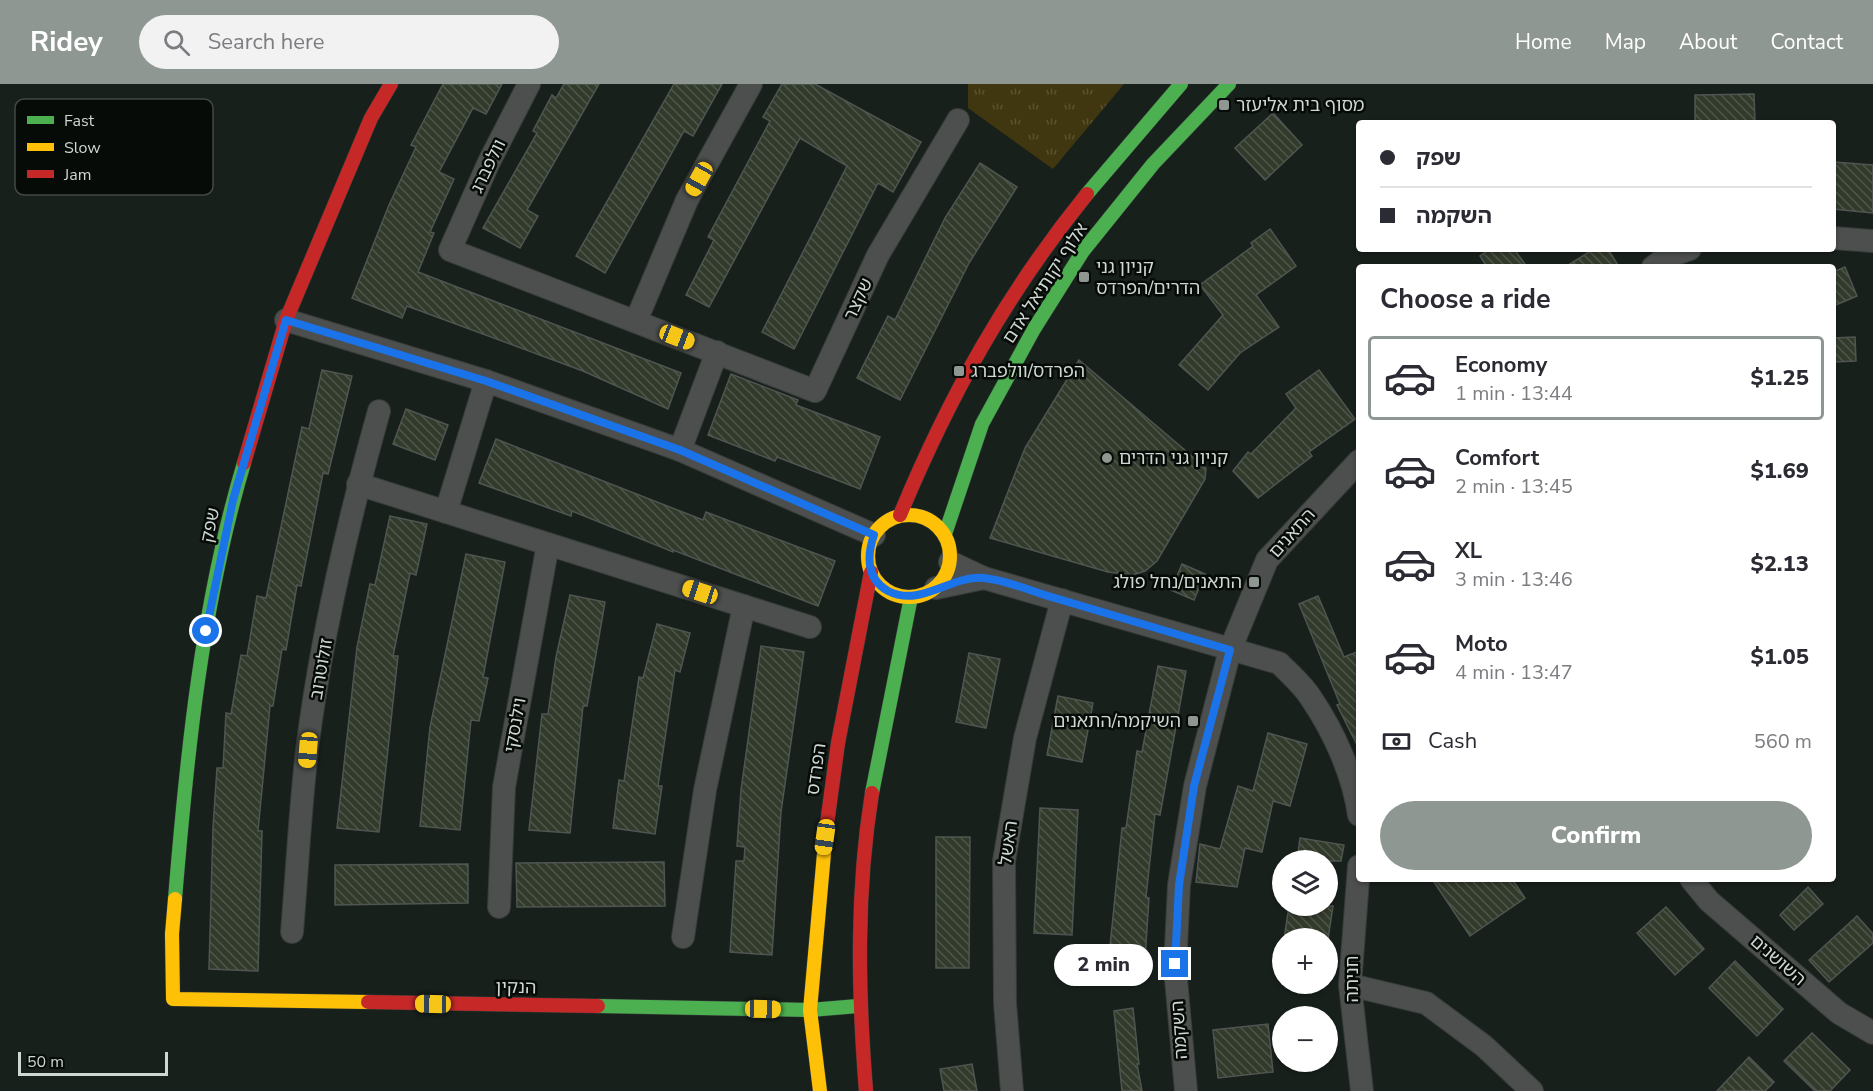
<!DOCTYPE html>
<meta charset="utf-8">
<style>
body{margin:0;font-family:"Nunito Sans","Noto Sans Hebrew",sans-serif;background:#f2f2f3;color:#2b2b33;height:100vh;display:flex;flex-direction:column;font-size:22px;white-space:nowrap}
*{box-sizing:border-box;margin:0}
p{font-size:20px;color:#7c7c81}
.icon{flex:none;width:33px;height:33px;fill:none;stroke:currentColor;stroke-width:2;stroke-linecap:round;stroke-linejoin:round}
.map{position:relative;flex:1;overflow:hidden}
.side{position:absolute;left:1356px;top:180px;width:480px;height:618px;display:flex;flex-direction:column;background:#fff;border-radius:6px;box-shadow:0 2px 4px #0004}
.side>*{flex:none}
.banner{position:absolute;left:1356px;top:36px;width:480px;height:132px;border-radius:6px;box-shadow:0 2px 4px #0004;display:grid;align-content:center;height:132px;padding:0 24px;background:#fff}
.controls{position:absolute;left:1272px;top:766px;display:grid;gap:12px}
.controls a{display:grid;place-items:center;width:66px;height:66px;border-radius:50%;background:#fff;box-shadow:0 2px 4px #0004;font-size:30px}
.scale{position:absolute;left:18px;bottom:15px;width:150px;box-sizing:border-box;padding-left:6px;border:3px solid #ced7d2;border-top:0;font-size:16px;line-height:21px;white-space:nowrap;color:#ced7d2;-webkit-text-stroke:4px #060b08;paint-order:stroke}
.end{position:absolute;width:27px;height:27px;margin:-14px;border:8px solid #1a73e8;background:#fff;box-shadow:0 0 0 3px #fff}
.from{border-radius:50%}
.bubble{position:absolute;height:42px;border-radius:21px;background:#fff;box-shadow:0 2px 4px #0004;font-size:20px;font-weight:800;line-height:42px;text-align:center}
.car{position:absolute;width:18px;height:36px;margin:-18px -9px;border-radius:8px;box-shadow:0 0 4px 2px #0007;background:linear-gradient(#f5c518 24%,#345 0 40%,#f5c518 0 76%,#345 0 86%,#f5c518 0)}
.banner b{display:flex;align-items:center;gap:21px;height:57px;font-size:22px}
.banner b+b{border-top:2px solid #e1e1e2}
.banner i{width:15px;height:15px;background:#2b2b33}
ul{padding:0;list-style:none}
li{display:flex;align-items:center;gap:18px;height:84px;margin:0 12px 9px;padding:0 12px;border:3px solid transparent;border-radius:6px}
li div{flex:1}
li b{display:block;font-size:22px}
li em{font-style:normal;font-weight:800}
li.current{border-color:#8e9792}
li>.icon{width:54px;height:54px;stroke-width:1.5}
h2{padding:0 24px;font-size:27px;line-height:72px}
.pay{display:flex;align-items:center;gap:15px;height:66px;padding:0 24px;font-size:22px}
.pay p{margin-inline-start:auto}
.action{display:flex;gap:12px;margin-top:auto;padding:12px 24px}
.action a{flex:1;height:69px;border-radius:36px;background:#8e9792;color:#fff;font-size:24px;font-weight:800;line-height:69px;text-align:center}
header{display:flex;align-items:center;gap:36px;box-sizing:border-box;height:84px;padding:0 30px;background:#8e9792;color:#fff}
header strong{font-size:28px}
nav{display:flex;gap:33px;margin-inline-start:auto;font-size:21px}
.search{width:420px;height:54px;background:#f2f2f3;display:flex;align-items:center;gap:15px;box-sizing:border-box;padding:0 21px;border-radius:33px;color:#7c7c81;font-size:22px}
.map>svg:first-child{display:block}
.park{fill:url(#park-tufts)}
.building{fill:url(#building-back-hatch);stroke:#505551;stroke-width:1.5}
.lines{fill:none;stroke-linecap:round;stroke-linejoin:round}
.street-casing{stroke:#363c39;stroke-width:24}
.fast-casing{stroke:#363c39;stroke-width:15}
.slow-casing{stroke:#363c39;stroke-width:15}
.jam-casing{stroke:#363c39;stroke-width:15}
.street{stroke:#4c4f4e;stroke-width:22}
.fast{stroke:#4caf50;stroke-width:14}
.slow{stroke:#ffc107;stroke-width:14}
.jam{stroke:#c62828;stroke-width:14}
.route{stroke:#1a73e8;stroke-width:8}
.poi-dot{fill:#8e9792;stroke:#060b08;stroke-width:2}
.labels{text-anchor:middle;dominant-baseline:central;stroke-width:5;stroke-linejoin:round;paint-order:stroke}
.poi-label{font-size:18px;fill:#ced7d2;stroke:#060b08;text-anchor:start}
.street-label{font-size:18px;fill:#ced7d2;stroke:#060b08}
.key{fill:#060b08;stroke:#424845;stroke-width:1.5}
.key-label{font-size:16px;fill:#ced7d2}
</style>
<header>
<strong>Ridey</strong>
<div class="search"><svg class="icon" aria-label="search" viewBox="0 0 24 24"><circle cx="10" cy="10" r="6"/><path d="M15 15l6 6"/></svg>Search here</div>
<nav><a>Home</a><a>Map</a><a>About</a><a>Contact</a></nav>
</header>
<div class="map">
<svg width="1873" height="1007" viewBox="0 0 1873 1007">
<defs>
<pattern id="park-tufts" width="24" height="20" patternUnits="userSpaceOnUse" patternTransform="scale(1.5)"><rect width="24" height="20" fill="#40360f"/><path d="M3 7l-1-3M5 7V3M7 7l1-3M15 17l-1-3M17 17v-4M19 17l1-3" fill="none" stroke="#5a5231"/></pattern>
<pattern id="building-back-hatch" width="6" height="6" patternUnits="userSpaceOnUse" patternTransform="scale(1.5)"><rect width="6" height="6" fill="#323a2c"/><path d="M-1 5l2 2M0 0l6 6M5-1l2 2" fill="none" stroke="#4e564a"/></pattern>
</defs>
<rect width="100%" height="100%" fill="#18201c"/>
<!-- park -->
<path class="park" d="M968 0H1124L1053 85 968 24Z"/>
<!-- building -->
<g class="building">
<path d="M443 0H502L486 30 473 24 439 88 454 95 430 148 434 149 418 188 681 289 668 325 583 287 407 222 402 234 352 214 389 121 416 63 411 61Z"/>
<path d="M564 0H599L527 126 538 132 520 164 483 144 537 49 533 47 552 11 556 14Z"/>
<path d="M674 0H722L693 52 684 47 605 189 576 172Z"/>
<path d="M782 0H815L921 58 893 108 878 99 794 265 762 248 847 82 800 54 709 223 686 211 714 156 708 153 770 37 763 33Z"/>
<path d="M1754 10 1755 39H1695V11Z"/>
<path d="M1273 29 1302 61 1265 96 1235 64Z"/>
<path d="M1834 78 1873 81V129L1833 125Z"/>
<path d="M980 79 1017 103 969 179 900 316 857 294 888 232 895 236 945 134Z"/>
<path d="M1270 145 1296 182 1256 211 1279 243 1240 269 1208 306 1179 281 1223 231 1200 201 1253 162 1251 159Z"/>
<path d="M1490 165H1514L1527 183H1487L1480 172Z"/>
<path d="M1594 165H1608L1619 183H1565Z"/>
<path d="M1845 183 1857 212 1833 222V188Z"/>
<path d="M1855 253 1856 277 1833 278V254Z"/>
<path d="M1079 276 1206 384 1205 395 1157 477 1145 487 1132 491 1108 488 990 454 1025 364Z"/>
<path d="M322 286 352 292 328 390 323 389 301 502 297 501 286 566 282 565 273 622H270L258 747H262L258 887 209 885 213 743 217 684H223L226 629 231 630 241 571 247 572 257 512 266 514 302 343 309 345Z"/>
<path d="M1319 286 1355 335 1309 368 1312 372 1258 414 1233 387 1248 368 1251 370 1296 324 1286 310Z"/>
<path d="M731 290 798 316 796 321 880 353 860 405 777 373 775 377 708 351Z"/>
<path d="M406 325 448 341 435 376 393 360Z"/>
<path d="M496 355 703 436 706 428 835 477 818 522 673 466V468L572 427 571 432 479 399Z"/>
<path d="M390 432 427 440 416 491 410 489 393 572H398L379 748 337 744 357 563 370 500 375 501Z"/>
<path d="M466 470 505 478 483 593 488 594 479 637 471 636 460 746 420 742 430 643Z"/>
<path d="M1182 480 1205 490 1194 516 1171 506Z"/>
<path d="M570 511 605 518 587 622H583L570 749 529 746 542 630H548L556 573Z"/>
<path d="M1318 512 1344 573 1359 567V665L1337 621 1340 620 1299 520Z"/>
<path d="M657 540 690 549 680 588 675 586 658 702H662L655 750 613 744 619 696 624 697 639 593 643 594Z"/>
<path d="M761 562 804 568 781 728 772 871 730 868 736 777H744L745 763 737 762 741 706Z"/>
<path d="M969 569 1000 575 986 644 956 638Z"/>
<path d="M1158 582 1186 587 1160 731 1155 730 1146 813 1149 814 1145 875 1109 872 1122 744H1126L1137 667 1142 668Z"/>
<path d="M1058 612 1093 619 1082 678 1047 671Z"/>
<path d="M1268 649 1307 660 1290 722 1273 717 1262 768 1245 764 1237 803 1196 798 1200 760 1220 765 1238 702 1253 707Z"/>
<path d="M1040 724 1078 726 1072 851 1034 849Z"/>
<path d="M936 753H970L969 884H936Z"/>
<path d="M1300 754 1344 761 1341 777H1297Z"/>
<path d="M664 778 665 822 517 823 516 779Z"/>
<path d="M468 780V819L335 821V781Z"/>
<path d="M1432 795H1512L1525 814 1470 852Z"/>
<path d="M1808 803 1823 820 1794 846 1780 831Z"/>
<path d="M1289 822H1333L1328 855H1284Z"/>
<path d="M1666 823 1704 865 1675 891 1637 849Z"/>
<path d="M1857 832 1873 850V859L1829 898 1809 876Z"/>
<path d="M1735 877 1783 925 1757 952 1709 904Z"/>
<path d="M1133 924 1139 980H1137L1142 1007H1122L1114 927Z"/>
<path d="M1268 940 1273 988 1218 994 1213 946Z"/>
<path d="M1812 949 1850 986 1830 1007H1815L1784 977Z"/>
<path d="M1749 973 1774 998 1765 1007H1717Z"/>
<path d="M972 980 977 1007H944L940 985Z"/>
</g>
<g class="lines">
<!-- street casing -->
<g class="street-casing">
<g id="street">
<path d="M529 0 489 78 450 166 815 307 878 171 958 36"/>
<path d="M1833 154 1873 157"/>
<path d="M1653 183 1665 174 1690 165"/>
<path d="M286 236 486 297 680 366 874 451"/>
<path d="M636 237 687 116 751 0"/>
<path d="M680 366 717 268"/>
<path d="M358 400 810 543"/>
<path d="M446 428 486 297"/>
<path d="M950 478 984 494 1279 579C1290 590 1303 601 1311 614 1334 648 1353 690 1359 731"/>
<path d="M936 504 984 494"/>
<path d="M1359 782 1350 901 1362 1007"/>
<path d="M1691 795 1709 817 1839 929 1873 949"/>
<path d="M499 823 504 703 548 460"/>
<path d="M292 848C297 788 300 727 307 666 321 552 348 438 379 327"/>
<path d="M683 853 705 706 744 522"/>
<path d="M1350 901 1426 919 1484 962 1532 1007"/>
<path d="M1012 1007 1005 919 1004 777 1025 654 1062 516"/>
<path d="M1186 1007 1175 884 1179 801 1195 702 1230 566 1267 476 1359 377"/>
</g>
</g>
<!-- fast casing -->
<g class="fast-casing">
<g id="fast">
<path d="M1087 110 1181 0"/>
<path d="M945 450 982 340 1034 245 1083 167 1153 80 1229 0"/>
<path d="M872 709 911 513"/>
<path d="M175 815C187 668 202 520 244 379"/>
<path d="M598 922 810 926 858 922"/>
</g>
</g>
<!-- slow casing -->
<g class="slow-casing">
<g id="slow">
<circle cx="909" cy="472" r="41"/>
<path d="M175 815 172 850 173 915 368 918"/>
<path d="M820 1007 810 926 826 747"/>
</g>
</g>
<!-- jam casing -->
<g class="jam-casing">
<g id="jam">
<path d="M244 379 286 236 371 34 391 0"/>
<path d="M900 431C949 313 1006 210 1087 110"/>
<path d="M826 747 838 659 871 488"/>
<path d="M368 918 598 922"/>
<path d="M866 1007C858 907 856 808 872 709"/>
</g>
</g>
<!-- street -->
<use href="#street" class="street"/>
<!-- fast -->
<use href="#fast" class="fast"/>
<!-- slow -->
<use href="#slow" class="slow"/>
<!-- jam -->
<use href="#jam" class="jam"/>
</g>
<g class="lines">
<!-- route -->
<path class="route" d="M206 547 233 416 286 236 486 297 680 366 874 451C867 471 866 495 888 507 921 524 950 491 984 494 1007 496 1033 508 1055 514 1113 531 1172 549 1230 566L1194 702 1179 801 1175 880"/>
</g>
<!-- markers -->
<g class="poi-dot">
<rect x="1218" y="15" width="12" height="12" rx="3"/>
<rect x="1078" y="187" width="12" height="12" rx="3"/>
<rect x="953" y="281" width="12" height="12" rx="3"/>
<circle cx="1107" cy="374" r="6"/>
<rect x="1248" y="492" width="12" height="12" rx="3"/>
<rect x="1187" y="631" width="12" height="12" rx="3"/>
</g>
<g class="labels">
<!-- poi labels -->
<g class="poi-label">
<text x="1236" y="21">מסוף בית אליעזר</text>
<text x="1096" y="183">קניון גני<tspan x="1096" dy="21">הדרים/הפרדס</tspan></text>
<text x="971" y="287">הפרדס/וולפברג</text>
<text x="1119" y="374">קניון גני הדרים</text>
<text x="1242" y="498" text-anchor="end">התאנים/נחל פולג</text>
<text x="1181" y="637" text-anchor="end">השיקמה/התאנים</text>
</g>
<!-- street labels -->
<g class="street-label">
<text transform="translate(488 82) rotate(-64)">וולפברג</text>
<text transform="translate(1045 199) rotate(-57)">אלוף יקותיאל אדם</text>
<text transform="translate(858 215) rotate(-65)">שקצר</text>
<text transform="translate(210 441) rotate(-78)">שפק</text>
<text transform="translate(1292 449) rotate(-48)">התאנים</text>
<text transform="translate(321 585) rotate(-80)">זולוטרוב</text>
<text transform="translate(515 641) rotate(-80)">וילנסקי</text>
<text transform="translate(816 685) rotate(-82)">הפרדס</text>
<text transform="translate(1008 759) rotate(-82)">האשל</text>
<text transform="translate(1778 876) rotate(41)">השושנים</text>
<text transform="translate(1352 895) rotate(-90)">חניתה</text>
<text transform="translate(516 903) rotate(1)">הנקין</text>
<text transform="translate(1179 946) rotate(-94)">השקמה</text>
</g>
</g>
<!-- legend -->
<rect x="15" y="15" width="198" height="96" rx="9" class="key"/>
<rect x="27" y="32" width="27" height="8" fill="#4caf50"/>
<rect x="27" y="59" width="27" height="8" fill="#ffc107"/>
<rect x="27" y="86" width="27" height="8" fill="#c62828"/>
<g class="key-label">
<text x="64" y="42">Fast</text>
<text x="64" y="69">Slow</text>
<text x="64" y="96">Jam</text>
</g>
</svg>
<div class="controls">
<a><svg class="icon" aria-label="layers" viewBox="0 0 24 24"><path d="M12 4l9 5-9 5-9-5zM3 14l9 5 9-5"/></svg></a>
<a>+</a>
<a>−</a>
</div>
<div class="scale">50 m</div>
<i class="end from" style="left:206px;top:547px"></i>
<i class="end" style="left:1175px;top:880px"></i>
<div class="bubble" style="left:1054px;top:860px;width:99px">2 min</div>
<i class="car" style="left:699px;top:95px;rotate:209deg"></i>
<i class="car" style="left:677px;top:253px;rotate:111deg"></i>
<i class="car" style="left:700px;top:508px;rotate:288deg"></i>
<i class="car" style="left:308px;top:666px;rotate:185deg"></i>
<i class="car" style="left:825px;top:753px;rotate:188deg"></i>
<i class="car" style="left:433px;top:920px;rotate:271deg"></i>
<i class="car" style="left:763px;top:925px;rotate:91deg"></i>
<div class="banner">
<b><i class="from"></i>שפק</b>
<b><i></i>השקמה</b>
</div>
<section class="side">
<h2>Choose a ride</h2>
<ul>
<li class="current"><svg class="icon" aria-label="car" viewBox="0 0 24 24"><path d="M5 17H2v-5l4-1 3-4h7l3 4 3 1v5h-3M9 17h6M6 11h13"/><circle cx="7" cy="17" r="2"/><circle cx="17" cy="17" r="2"/></svg><div><b>Economy</b><p>1 min · 13:44</p></div><em>$1.25</em></li>
<li><svg class="icon" aria-label="car" viewBox="0 0 24 24"><path d="M5 17H2v-5l4-1 3-4h7l3 4 3 1v5h-3M9 17h6M6 11h13"/><circle cx="7" cy="17" r="2"/><circle cx="17" cy="17" r="2"/></svg><div><b>Comfort</b><p>2 min · 13:45</p></div><em>$1.69</em></li>
<li><svg class="icon" aria-label="car" viewBox="0 0 24 24"><path d="M5 17H2v-5l4-1 3-4h7l3 4 3 1v5h-3M9 17h6M6 11h13"/><circle cx="7" cy="17" r="2"/><circle cx="17" cy="17" r="2"/></svg><div><b>XL</b><p>3 min · 13:46</p></div><em>$2.13</em></li>
<li><svg class="icon" aria-label="car" viewBox="0 0 24 24"><path d="M5 17H2v-5l4-1 3-4h7l3 4 3 1v5h-3M9 17h6M6 11h13"/><circle cx="7" cy="17" r="2"/><circle cx="17" cy="17" r="2"/></svg><div><b>Moto</b><p>4 min · 13:47</p></div><em>$1.05</em></li>
</ul>
<div class="pay"><svg class="icon" aria-label="cash" viewBox="0 0 24 24"><path d="M3 7h18v10H3z"/><circle cx="12" cy="12" r="2"/></svg>Cash<p>560 m</p></div>
<div class="action"><a>Confirm</a></div>
</section>
</div>
